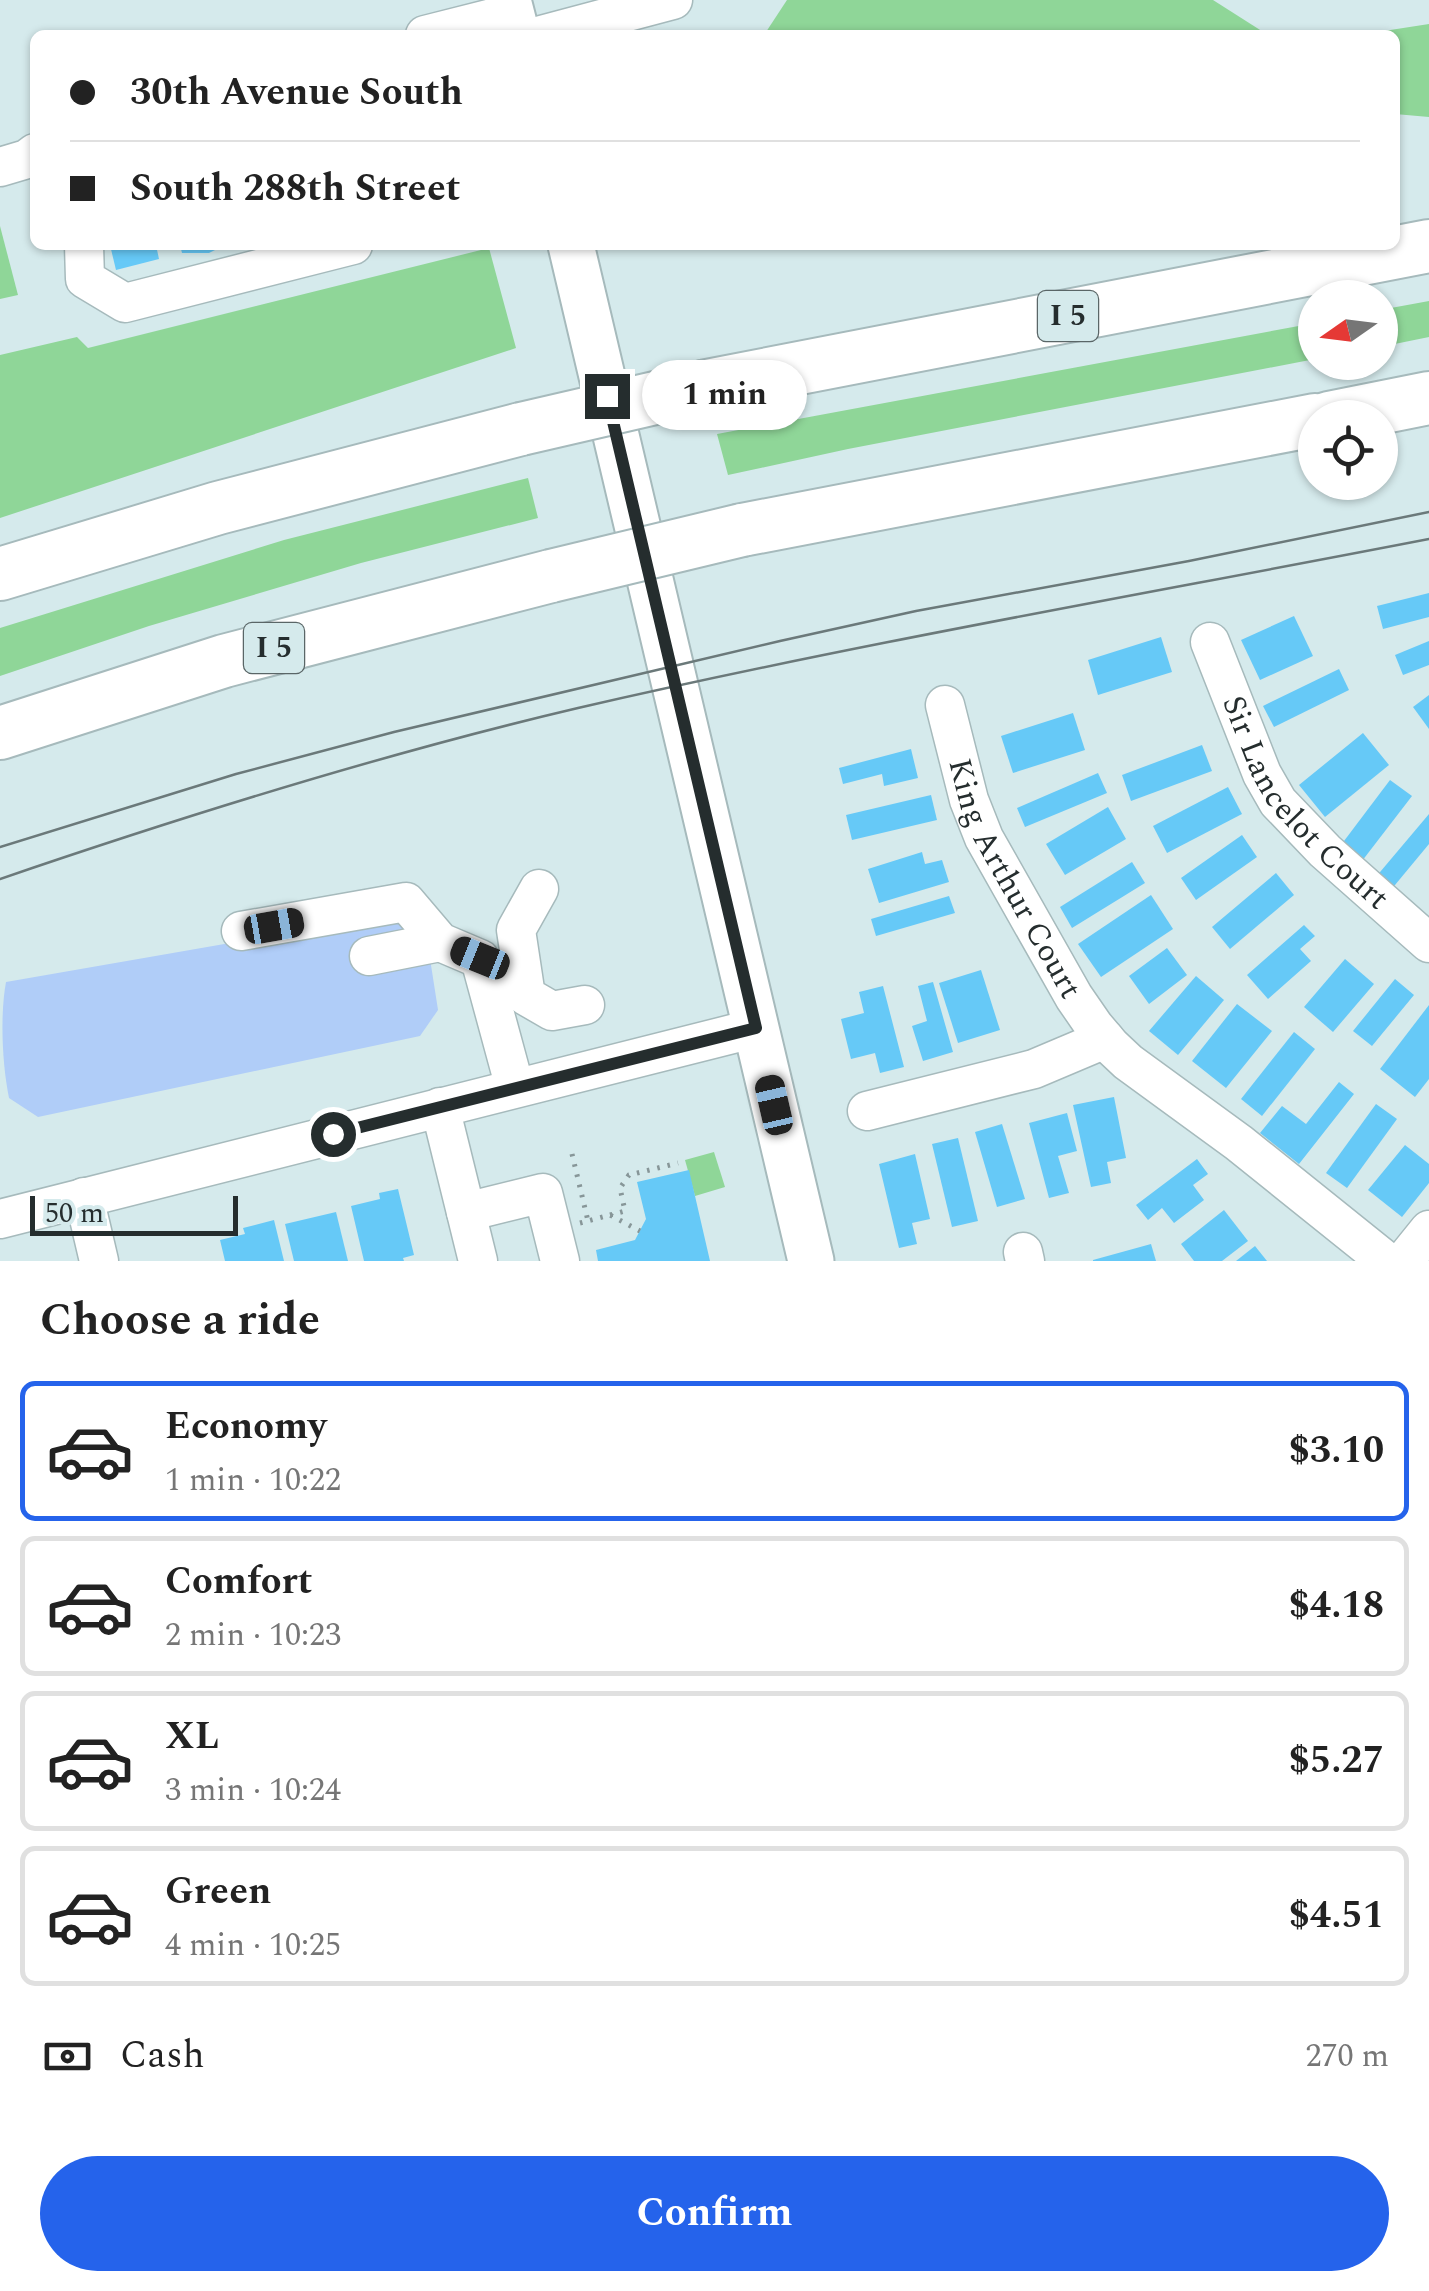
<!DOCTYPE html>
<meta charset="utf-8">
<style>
body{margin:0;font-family:Spectral,serif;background:#f2f2f2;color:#222;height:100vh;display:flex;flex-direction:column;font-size:38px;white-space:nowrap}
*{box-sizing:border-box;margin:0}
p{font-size:32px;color:#767676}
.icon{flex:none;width:55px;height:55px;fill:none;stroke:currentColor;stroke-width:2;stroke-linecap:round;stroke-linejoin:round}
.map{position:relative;height:1261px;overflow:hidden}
.drawer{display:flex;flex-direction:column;background:#fff;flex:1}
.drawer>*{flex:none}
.guide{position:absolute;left:30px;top:30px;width:1370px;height:220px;border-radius:15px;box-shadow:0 2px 8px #0004;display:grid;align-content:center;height:220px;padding:0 40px;background:#fff}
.needle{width:65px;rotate:256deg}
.tools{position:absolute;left:1298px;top:280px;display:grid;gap:20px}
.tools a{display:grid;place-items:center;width:100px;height:100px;border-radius:50%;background:#fff;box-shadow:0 2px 8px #0004;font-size:50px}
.scale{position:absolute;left:30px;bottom:25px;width:208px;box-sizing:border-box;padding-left:10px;border:5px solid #252d2e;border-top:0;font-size:28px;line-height:35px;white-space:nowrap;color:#252d2e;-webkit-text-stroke:8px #d5eaec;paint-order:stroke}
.end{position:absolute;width:45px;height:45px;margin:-22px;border:12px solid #252d2e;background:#fff;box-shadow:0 0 0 5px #fff}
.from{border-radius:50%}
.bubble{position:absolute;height:70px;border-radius:35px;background:#fff;box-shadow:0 2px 8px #0004;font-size:32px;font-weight:700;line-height:70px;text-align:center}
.car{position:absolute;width:30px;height:60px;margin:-30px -15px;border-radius:12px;box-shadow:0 0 8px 2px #0007;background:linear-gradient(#222 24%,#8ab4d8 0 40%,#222 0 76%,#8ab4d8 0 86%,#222 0)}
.guide b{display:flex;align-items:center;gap:35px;height:95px;font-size:38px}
.guide b+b{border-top:2px solid #e0e0e0}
.guide i{width:25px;height:25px;background:#222}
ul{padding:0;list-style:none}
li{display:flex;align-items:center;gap:30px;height:140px;margin:0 20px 15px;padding:0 20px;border:5px solid #e0e0e0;border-radius:15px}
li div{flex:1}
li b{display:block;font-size:38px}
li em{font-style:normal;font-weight:700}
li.active{border-color:#2563eb}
li>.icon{width:90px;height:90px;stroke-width:1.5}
h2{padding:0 40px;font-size:45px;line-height:120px}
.pay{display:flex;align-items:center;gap:25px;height:110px;padding:0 40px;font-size:38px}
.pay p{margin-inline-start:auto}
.button{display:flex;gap:20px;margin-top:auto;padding:20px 40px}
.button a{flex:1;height:115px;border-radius:60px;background:#2563eb;color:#fff;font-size:40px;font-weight:700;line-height:115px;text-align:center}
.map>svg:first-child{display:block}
.green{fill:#8fd698}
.water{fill:#b0cdf8}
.building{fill:#66c9f7}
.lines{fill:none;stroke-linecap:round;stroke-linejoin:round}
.minor-casing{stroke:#a6babc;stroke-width:41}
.major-casing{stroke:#a6babc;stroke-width:49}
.highway-casing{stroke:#a6babc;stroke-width:56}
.path{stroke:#879698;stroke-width:5;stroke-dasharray:2.5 8;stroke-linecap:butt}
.minor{stroke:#fff;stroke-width:38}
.major{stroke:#fff;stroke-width:45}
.highway{stroke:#fff;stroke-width:52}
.tram{stroke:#6b797a;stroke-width:2.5}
.highway-bridge-casing{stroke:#a6babc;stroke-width:56;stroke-linecap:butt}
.highway-bridge{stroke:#fff;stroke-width:52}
.route{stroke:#252d2e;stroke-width:12}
.labels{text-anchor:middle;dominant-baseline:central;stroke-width:9;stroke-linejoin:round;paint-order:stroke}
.shield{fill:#d5eaec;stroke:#5a6667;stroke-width:2.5}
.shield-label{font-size:30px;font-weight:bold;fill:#252d2e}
.street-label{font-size:32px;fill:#252d2e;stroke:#d5eaec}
</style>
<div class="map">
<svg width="1429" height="1261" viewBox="0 0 1429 1261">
<rect width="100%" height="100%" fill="#d5eaec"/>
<!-- green -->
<g class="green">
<path d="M787 0H1213L1268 35H764Z"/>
<path d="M1429 24V117L1395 114V35H1358Z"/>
<path d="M0 226 18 295 0 299Z"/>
<path d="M489 248 516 348 0 518V355L77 337 88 348Z"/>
<path d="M1429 301V337L1380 347V310Z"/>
<path d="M1315 323V359L848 449 728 475 717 434Z"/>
<path d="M528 478 538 518 361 563 149 626 0 676V628L284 540Z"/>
<path d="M714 1152 725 1187 695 1196 685 1160Z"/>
</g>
<!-- water -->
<path class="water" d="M403 913 428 946 438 1010 420 1036 38 1117 9 1098C2 1064 0 1014 6 982Z"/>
<!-- building -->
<g class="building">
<path d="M110 245H156L159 259 116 270Z"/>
<path d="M180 245H225L209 253H182Z"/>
<path d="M1429 593V617L1383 629 1377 606Z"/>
<path d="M1294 616 1313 656 1260 680 1241 640Z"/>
<path d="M1161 637 1172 672 1098 695 1088 660Z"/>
<path d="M1429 641V665L1403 675 1395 655Z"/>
<path d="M1339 669 1349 690 1274 727 1263 706Z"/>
<path d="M1429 695V729L1413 707Z"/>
<path d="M1073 713 1085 750 1013 773 1001 736Z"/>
<path d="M1363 733 1389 765 1325 817 1299 785Z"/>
<path d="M1202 745 1212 771 1131 801 1122 775Z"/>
<path d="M911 749 918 778 884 786 882 774 843 784 839 768Z"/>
<path d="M1098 773 1107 793 1025 827 1017 808Z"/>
<path d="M1390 780 1412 796 1362 861 1341 845Z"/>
<path d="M1228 787 1242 814 1167 853 1153 826Z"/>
<path d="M931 795 937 820 852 840 846 815Z"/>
<path d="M1108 807 1126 839 1065 875 1046 844Z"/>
<path d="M1429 814V844L1390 891 1375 878Z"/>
<path d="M1242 835 1257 857 1196 900 1181 878Z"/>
<path d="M922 852 925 864 942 860 949 882 879 903 868 869Z"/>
<path d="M1132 862 1145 883 1072 928 1060 907Z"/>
<path d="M1276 873 1294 895 1230 949 1212 927Z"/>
<path d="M1151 895 1173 929 1101 977 1078 944Z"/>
<path d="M949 896 955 913 876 936 871 919Z"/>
<path d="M1304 925 1315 936 1300 949 1311 961 1268 999 1247 975Z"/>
<path d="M1167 948 1187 975 1149 1004 1129 976Z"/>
<path d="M1345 959 1374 984 1333 1032 1304 1007Z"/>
<path d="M981 970 1000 1030 958 1043 939 983Z"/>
<path d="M1196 976 1224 1000 1178 1055 1149 1031Z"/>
<path d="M1395 979 1414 995 1372 1046 1353 1031Z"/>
<path d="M933 982 953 1052 923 1061 912 1026 927 1021 918 986Z"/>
<path d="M883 986 904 1067 880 1073 875 1053 851 1059 841 1019 864 1013 859 992Z"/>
<path d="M1237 1004 1272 1031 1226 1088 1192 1061Z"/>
<path d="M1429 1005V1079L1415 1097 1380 1069Z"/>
<path d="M1294 1032 1315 1049 1262 1116 1241 1099Z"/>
<path d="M1339 1082 1354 1094 1299 1164 1260 1133 1282 1106 1306 1124Z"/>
<path d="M1114 1097 1126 1158 1107 1162 1111 1183 1091 1187 1073 1105Z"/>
<path d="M1376 1104 1397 1119 1347 1188 1326 1173Z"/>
<path d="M1067 1113 1077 1151 1058 1156 1069 1193 1049 1198 1029 1123Z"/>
<path d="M1002 1124 1025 1199 997 1207 975 1132Z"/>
<path d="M958 1138 978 1221 952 1227 932 1144Z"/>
<path d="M1405 1145 1429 1164V1183L1402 1217 1368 1190Z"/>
<path d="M915 1154 930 1219 912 1223 917 1244 899 1248 879 1164Z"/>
<path d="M1197 1159 1208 1174 1193 1185 1204 1200 1174 1223 1162 1208 1148 1220 1136 1205Z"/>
<path d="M689 1170 710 1261H598L596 1250 635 1240 646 1219 637 1182Z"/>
<path d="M398 1189 414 1255 403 1258 404 1261H364L351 1206 380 1199 379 1193Z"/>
<path d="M1224 1210 1248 1241 1222 1261H1194L1181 1244Z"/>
<path d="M336 1212 348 1261H294L285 1224Z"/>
<path d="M274 1220 284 1261H225L220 1240 245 1234 243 1228Z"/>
<path d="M1151 1244 1156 1261H1093V1260Z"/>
<path d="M1255 1246 1267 1261H1236Z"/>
</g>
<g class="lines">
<!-- minor casing -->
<g class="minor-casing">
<g id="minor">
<path d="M425 35 512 13"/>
<path d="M541 35 673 0"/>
<path d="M0 167 27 159 35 153"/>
<path d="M84 245 85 279 125 303 353 245"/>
<path id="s1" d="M1210 642 1262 774 1278 802 1325 851 1429 943"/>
<path id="s2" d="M945 705 969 800 984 838 1074 997 1094 1026 1111 1046 1128 1062 1239 1143 1386 1261"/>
<path d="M539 889 516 930 526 996 552 1011 585 1005"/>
<path d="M241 931 406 902 440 942 480 959 515 1088"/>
<path d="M369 956 440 942"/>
<path d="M440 1107 478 1261"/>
<path d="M867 1111 1034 1069 1105 1039"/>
<path d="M84 1197 99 1261"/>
<path d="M466 1212 543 1193 560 1261"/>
<path d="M0 1219 756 1028"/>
<path d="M1023 1252 1025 1261"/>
<path d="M1404 1261 1429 1230"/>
</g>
</g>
<!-- major casing -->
<g class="major-casing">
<g id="major">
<path d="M508 0 517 35"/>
<path d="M571 245 811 1261"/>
</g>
</g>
<!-- highway casing -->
<g class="highway-casing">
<g id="highway">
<path d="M707 386 1429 246"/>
<path d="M1329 418 1429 398"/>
<path d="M742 530 1315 420"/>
<path d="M0 574 218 508 521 429"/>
<path d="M0 733 224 661 551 576"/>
</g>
</g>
<!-- path -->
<g class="path">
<path d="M572 1154 588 1221"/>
<path d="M610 1215 625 1211 620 1188 629 1175 678 1163"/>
<path d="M580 1223 610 1215 640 1231"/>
</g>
<!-- minor -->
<use href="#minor" class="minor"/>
<!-- major -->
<use href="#major" class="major"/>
<!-- highway -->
<use href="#highway" class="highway"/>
<!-- tram -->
<g class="tram">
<path d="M0 847 236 774 394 732 780 641 916 611 1189 561 1429 512"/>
<path d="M0 879C190 814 382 754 578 708 860 643 1145 594 1429 539"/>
</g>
<!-- highway-bridge casing -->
<g class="highway-bridge-casing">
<g id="highway-bridge">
<path d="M521 429 707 386"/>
<path d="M551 576 742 530"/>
</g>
</g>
<!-- highway-bridge -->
<use href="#highway-bridge" class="highway-bridge"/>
</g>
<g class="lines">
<!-- route -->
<path class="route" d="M333 1134 756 1028 607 396"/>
</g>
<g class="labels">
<!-- shield labels -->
<g class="shield">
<rect x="1038" y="291" width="60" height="50" rx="8"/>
<rect x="244" y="623" width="60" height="50" rx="8"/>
</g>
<g class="shield-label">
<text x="1068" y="316">I 5</text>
<text x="274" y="648">I 5</text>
</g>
<!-- street labels -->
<g class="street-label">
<text stroke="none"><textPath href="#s1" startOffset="190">Sir Lancelot Court</textPath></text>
<text stroke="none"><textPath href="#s2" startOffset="188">King Arthur Court</textPath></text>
</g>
</g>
</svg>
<div class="tools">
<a><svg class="needle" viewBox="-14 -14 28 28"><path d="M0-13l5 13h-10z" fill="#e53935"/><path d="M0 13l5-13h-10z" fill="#767676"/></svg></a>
<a><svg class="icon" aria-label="locate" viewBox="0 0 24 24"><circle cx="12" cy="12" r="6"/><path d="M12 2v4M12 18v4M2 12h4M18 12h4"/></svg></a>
</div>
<div class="scale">50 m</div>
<i class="end from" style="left:333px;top:1134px"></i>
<i class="end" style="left:607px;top:396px"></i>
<div class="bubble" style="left:642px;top:360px;width:165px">1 min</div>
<i class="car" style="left:274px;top:926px;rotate:80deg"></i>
<i class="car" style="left:480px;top:958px;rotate:292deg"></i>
<i class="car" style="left:774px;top:1105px;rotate:347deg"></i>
<div class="guide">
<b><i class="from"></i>30th Avenue South</b>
<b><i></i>South 288th Street</b>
</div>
</div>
<section class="drawer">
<h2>Choose a ride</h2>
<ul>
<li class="active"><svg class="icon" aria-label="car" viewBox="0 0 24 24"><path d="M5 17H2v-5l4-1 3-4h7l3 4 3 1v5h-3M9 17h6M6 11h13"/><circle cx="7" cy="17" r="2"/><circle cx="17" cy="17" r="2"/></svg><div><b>Economy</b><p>1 min · 10:22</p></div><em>$3.10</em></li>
<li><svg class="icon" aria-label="car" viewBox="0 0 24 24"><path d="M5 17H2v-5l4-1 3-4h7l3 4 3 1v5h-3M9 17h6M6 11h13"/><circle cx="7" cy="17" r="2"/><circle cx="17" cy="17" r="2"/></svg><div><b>Comfort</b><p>2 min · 10:23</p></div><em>$4.18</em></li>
<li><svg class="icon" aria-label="car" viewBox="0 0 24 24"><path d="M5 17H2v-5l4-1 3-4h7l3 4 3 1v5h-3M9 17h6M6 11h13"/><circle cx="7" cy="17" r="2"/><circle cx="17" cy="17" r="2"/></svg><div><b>XL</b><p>3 min · 10:24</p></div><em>$5.27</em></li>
<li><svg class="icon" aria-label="car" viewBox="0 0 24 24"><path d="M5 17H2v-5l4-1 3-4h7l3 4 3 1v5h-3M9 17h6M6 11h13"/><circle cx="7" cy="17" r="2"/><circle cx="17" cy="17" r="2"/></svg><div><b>Green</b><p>4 min · 10:25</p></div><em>$4.51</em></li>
</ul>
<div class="pay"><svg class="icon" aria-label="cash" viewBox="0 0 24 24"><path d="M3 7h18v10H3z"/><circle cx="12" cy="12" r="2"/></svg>Cash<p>270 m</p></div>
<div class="button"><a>Confirm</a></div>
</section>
